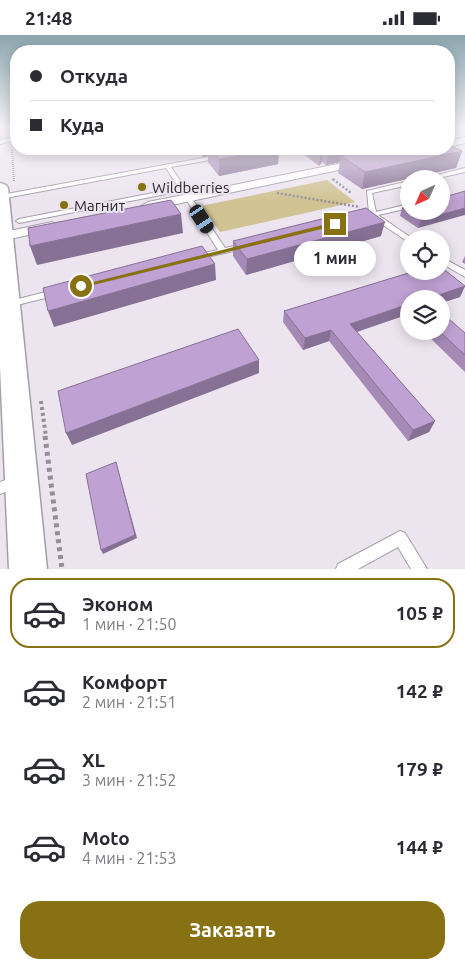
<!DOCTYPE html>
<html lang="ru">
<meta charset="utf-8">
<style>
body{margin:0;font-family:Ubuntu,sans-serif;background:#f7f7f7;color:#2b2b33;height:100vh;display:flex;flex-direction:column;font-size:19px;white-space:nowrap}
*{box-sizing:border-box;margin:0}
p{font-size:16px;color:#7c7c81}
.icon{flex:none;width:28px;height:28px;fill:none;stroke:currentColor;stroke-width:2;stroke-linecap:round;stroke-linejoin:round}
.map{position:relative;height:534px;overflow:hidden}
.details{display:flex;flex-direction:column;background:#fff;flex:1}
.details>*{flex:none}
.top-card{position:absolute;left:10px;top:10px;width:445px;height:110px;border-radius:20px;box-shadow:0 2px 12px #0003;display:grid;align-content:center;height:110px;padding:0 20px;background:#fff}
.needle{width:32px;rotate:225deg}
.fabs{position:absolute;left:400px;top:135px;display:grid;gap:10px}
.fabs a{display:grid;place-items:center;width:50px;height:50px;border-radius:50%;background:#fff;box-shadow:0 2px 12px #0003;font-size:25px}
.end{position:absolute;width:22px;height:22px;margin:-11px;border:6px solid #877112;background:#fff;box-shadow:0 0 0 2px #fff}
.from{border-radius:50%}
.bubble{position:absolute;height:35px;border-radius:18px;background:#fff;box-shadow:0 2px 12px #0003;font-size:16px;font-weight:700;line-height:35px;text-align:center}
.car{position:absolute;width:15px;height:30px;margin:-15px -8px;border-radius:6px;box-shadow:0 0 4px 1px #0007;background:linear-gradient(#222 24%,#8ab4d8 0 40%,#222 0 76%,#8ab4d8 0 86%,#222 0)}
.top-card b{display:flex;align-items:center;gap:18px;height:48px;font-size:19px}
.top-card b+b{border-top:1px solid #e1e1e2}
.top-card i{width:12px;height:12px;background:#2b2b33}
ul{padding:9px 0 0;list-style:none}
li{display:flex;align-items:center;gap:15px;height:70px;margin:0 10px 8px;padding:0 10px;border:2px solid transparent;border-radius:20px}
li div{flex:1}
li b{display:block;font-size:19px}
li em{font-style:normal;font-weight:700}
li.current{border-color:#877112}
li>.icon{width:45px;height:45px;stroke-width:1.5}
.cta{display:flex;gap:10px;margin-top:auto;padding:10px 20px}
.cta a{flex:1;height:58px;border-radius:20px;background:#877112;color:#fff;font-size:20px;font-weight:700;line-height:58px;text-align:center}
.status{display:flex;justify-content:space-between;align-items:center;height:35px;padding:0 25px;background:#fff;direction:ltr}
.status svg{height:14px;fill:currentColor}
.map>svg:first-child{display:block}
.green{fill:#d0c292}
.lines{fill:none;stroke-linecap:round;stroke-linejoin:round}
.service-casing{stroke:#a59ea9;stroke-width:2}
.minor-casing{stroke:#a59ea9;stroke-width:2}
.tertiary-casing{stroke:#a59ea9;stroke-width:3}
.path-far3{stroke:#948f97;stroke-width:2;stroke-dasharray:1 1;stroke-linecap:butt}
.path-far2{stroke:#948f97;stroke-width:2.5;stroke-dasharray:2 2;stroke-linecap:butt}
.path-far1{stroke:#948f97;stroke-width:4;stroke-dasharray:3 3;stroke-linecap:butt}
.path{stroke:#948f97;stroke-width:5;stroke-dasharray:4 4;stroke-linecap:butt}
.service{fill:#fff;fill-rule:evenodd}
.minor{fill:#fff;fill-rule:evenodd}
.tertiary{fill:#fff;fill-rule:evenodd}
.wall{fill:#a58ab5}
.shaded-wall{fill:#867194}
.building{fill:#c0a1d3;stroke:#867194}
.route{fill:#877112}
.poi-dot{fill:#877112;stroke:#ece5f0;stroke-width:2}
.labels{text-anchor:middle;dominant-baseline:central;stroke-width:4;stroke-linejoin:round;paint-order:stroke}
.far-poi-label{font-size:15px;fill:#2a282c;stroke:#ece5f0;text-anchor:start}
</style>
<div class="status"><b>21:48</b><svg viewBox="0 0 49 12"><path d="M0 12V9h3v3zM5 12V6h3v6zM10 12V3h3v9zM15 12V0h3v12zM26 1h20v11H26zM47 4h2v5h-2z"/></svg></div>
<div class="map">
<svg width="465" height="534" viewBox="0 0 465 534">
<rect width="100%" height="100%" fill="#ece5f0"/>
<!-- green -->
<path class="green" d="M327 145 355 167 220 197 201 171Z"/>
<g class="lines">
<!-- service casing -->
<g class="service-casing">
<g id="service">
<path d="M16 102V105L0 109V105Z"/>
<path d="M219 120 221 121V123L171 132 225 213 244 209 248 211 247 213 198 224H195L194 222 195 220 218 215 181 156 19 188 16 186 19 184 179 153 166 133 0 164 1 160Z"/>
<path d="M465 133V137L434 144H422Z"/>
<path d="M409 146V150L372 158 376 177 409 169V173L378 180 413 204H409V206H407L371 182 361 183V181L369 178 367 156Z"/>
<path d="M441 222 465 235V242L441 228Z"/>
<path d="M54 255 57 256 58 258 57 260 9 272 5 269 6 267Z"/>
<path d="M16 441 21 443 22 447 21 451 0 459V447Z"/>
<path d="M400 496 405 498 427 534H411L398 512 358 534H336L338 529Z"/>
</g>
</g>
<!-- minor casing -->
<g class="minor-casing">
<g id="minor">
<path d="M465 102V108L449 112V106Z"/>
<path d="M363 124 367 125 369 127 367 129 148 175 141 171 148 167Z"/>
<path d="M52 187 59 191 57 194 0 206V198Z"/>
</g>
</g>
<!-- tertiary casing -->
<g class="tertiary-casing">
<path id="tertiary" d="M0 148 6 150 8 153 47 534H9L0 332Z"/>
</g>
<!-- path-far3 -->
<g class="path-far3">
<path d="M12 115 14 146"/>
<path d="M332 144 334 146"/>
</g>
<!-- path-far2 -->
<g class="path-far2">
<path d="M333 144 351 158"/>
<path d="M277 158 360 172"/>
</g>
<!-- path-far1 -->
<path class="path-far1" d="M41 366 46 402"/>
<!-- path -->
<path class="path" d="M45 401 62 534"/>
<!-- service -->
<use href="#service" class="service"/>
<!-- minor -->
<use href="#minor" class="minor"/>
<!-- tertiary -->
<use href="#tertiary" class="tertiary"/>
</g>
<!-- wall -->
<g class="wall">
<path d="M197 114H279L278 129 219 141 208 127V121L203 122Z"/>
<path d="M297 114H449L462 116 456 133 362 154 338 138 340 127 326 130 322 127 319 131Z"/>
<path d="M465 156 418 193 400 181 402 173Z"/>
<path d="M381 201 246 240 233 221V206Z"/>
<path d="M465 221V229L462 227Z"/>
<path d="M441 232 465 251 460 262 441 268V264H409V283L406 280 357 297 435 386 429 397 408 406 329 306 303 315 283 287 284 276 415 236H441Z"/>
<path d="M423 296 465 298V337Z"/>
</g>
<!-- shaded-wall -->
<g class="shaded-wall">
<path d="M274 114H279L278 129 219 141V124Z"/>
<path d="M321 114H324L322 127 319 131Z"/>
<path d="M329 114H408L341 121 340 127 326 130Z"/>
<path d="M462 116 456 133 362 154 365 137Z"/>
<path d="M208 117V121L203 122V118Z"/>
<path d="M465 173V180L418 193 421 185Z"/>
<path d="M181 179 183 198 37 230 30 211Z"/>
<path d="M385 187 381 201 246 240 247 224Z"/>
<path d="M215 229 216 245 54 292 48 276Z"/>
<path d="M465 251 460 262 441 268V264H426Z"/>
<path d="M409 269V273L406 280 347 300 350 289Z"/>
<path d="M331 295 329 306 303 315 305 303Z"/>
<path d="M259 325V338L72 410 66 398Z"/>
<path d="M435 386 429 397 408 406 413 395Z"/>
<path d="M116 427 137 503 103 519 101 515Z"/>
</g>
<!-- building -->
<g class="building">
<path d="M449 110 462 116 365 137 341 121 376 114H449Z"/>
<path d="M200 114H208V117L203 118Z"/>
<path d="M210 114H274L219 124Z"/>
<path d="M465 156V173L421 185 402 173 409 171V176H441V163Z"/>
<path d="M171 165 181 179 30 211 28 193Z"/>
<path d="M366 173 385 187 247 224 233 206Z"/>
<path d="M202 211 215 229 48 276 43 253Z"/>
<path d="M441 232 465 251 427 264H409V269L350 289 435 386 413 395 331 295 305 303 284 276 415 236H441Z"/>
<path d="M441 277 465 298V320L439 296H441Z"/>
<path d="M238 294 259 325 66 398 58 356Z"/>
<path d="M116 427 135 500 101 515 86 439Z"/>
</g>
<!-- sky -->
<linearGradient id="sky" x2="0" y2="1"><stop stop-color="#8ca6af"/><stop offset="0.55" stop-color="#f6f3f8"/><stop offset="1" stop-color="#f6f3f8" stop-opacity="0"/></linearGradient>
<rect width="465" height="167" fill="url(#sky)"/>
<!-- route -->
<path class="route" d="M335 187 338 188V190L81 253 77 251Z"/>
<!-- markers -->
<g class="poi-dot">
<circle cx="142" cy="152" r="5"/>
<circle cx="64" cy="170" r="5"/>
</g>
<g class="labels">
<!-- far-poi labels -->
<g class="far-poi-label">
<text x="152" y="152">Wildberries</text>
<text x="74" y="170">Магнит</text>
</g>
</g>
</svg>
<div class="fabs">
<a><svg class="needle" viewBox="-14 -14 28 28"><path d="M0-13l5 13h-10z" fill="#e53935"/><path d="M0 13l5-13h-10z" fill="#7c7c81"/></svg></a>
<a><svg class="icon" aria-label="locate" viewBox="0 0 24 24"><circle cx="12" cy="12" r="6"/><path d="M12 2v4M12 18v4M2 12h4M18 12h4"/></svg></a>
<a><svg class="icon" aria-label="layers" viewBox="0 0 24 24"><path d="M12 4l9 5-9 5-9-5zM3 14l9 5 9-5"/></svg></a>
</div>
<i class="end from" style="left:81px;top:251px"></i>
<i class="end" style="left:335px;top:189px"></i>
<div class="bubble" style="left:294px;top:206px;width:82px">1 мин</div>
<i class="car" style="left:202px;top:184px;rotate:147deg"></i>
<div class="top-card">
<b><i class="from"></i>Откуда</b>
<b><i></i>Куда</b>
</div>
</div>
<section class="details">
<ul>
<li class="current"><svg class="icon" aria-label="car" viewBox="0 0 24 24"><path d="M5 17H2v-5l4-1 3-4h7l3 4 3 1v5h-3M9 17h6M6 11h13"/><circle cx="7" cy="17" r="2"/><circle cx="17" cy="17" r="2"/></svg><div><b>Эконом</b><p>1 мин · 21:50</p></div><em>105 ₽</em></li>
<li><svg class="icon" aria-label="car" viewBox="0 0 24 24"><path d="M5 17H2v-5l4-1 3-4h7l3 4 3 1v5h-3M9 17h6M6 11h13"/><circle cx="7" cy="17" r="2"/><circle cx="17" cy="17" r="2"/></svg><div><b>Комфорт</b><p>2 мин · 21:51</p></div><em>142 ₽</em></li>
<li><svg class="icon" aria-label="car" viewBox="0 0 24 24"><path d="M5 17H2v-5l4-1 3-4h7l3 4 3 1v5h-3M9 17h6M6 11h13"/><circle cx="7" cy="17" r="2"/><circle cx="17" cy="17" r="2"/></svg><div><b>XL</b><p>3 мин · 21:52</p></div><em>179 ₽</em></li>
<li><svg class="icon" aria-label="car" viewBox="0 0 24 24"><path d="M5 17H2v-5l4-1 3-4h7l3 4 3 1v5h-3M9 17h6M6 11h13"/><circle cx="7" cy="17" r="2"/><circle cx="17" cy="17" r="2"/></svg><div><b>Moto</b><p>4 мин · 21:53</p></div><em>144 ₽</em></li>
</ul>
<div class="cta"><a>Заказать</a></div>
</section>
